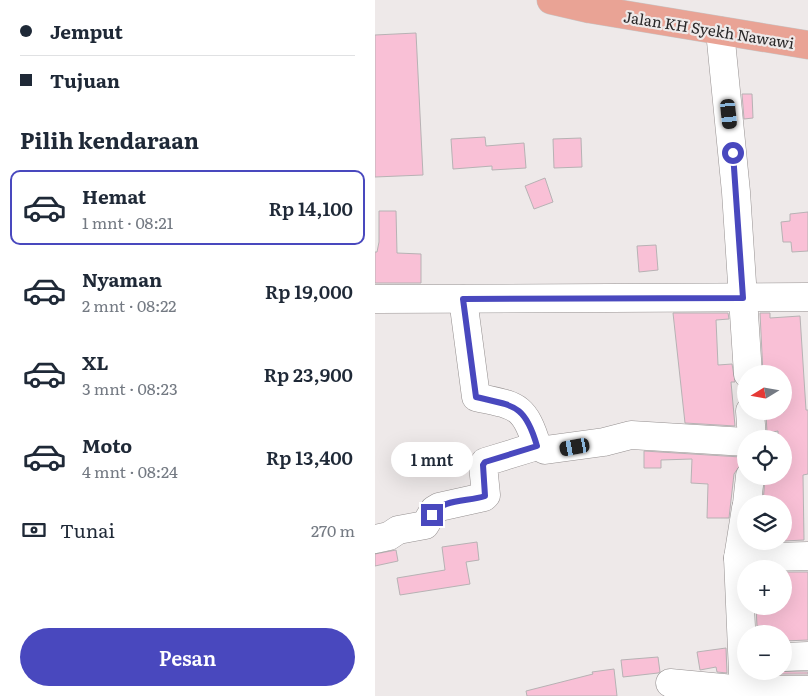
<!DOCTYPE html>
<html lang="id">
<meta charset="utf-8">
<style>
body{margin:0;font-family:Literata,serif;background:#f6f6f7;color:#1f2937;height:100vh;display:flex;flex-direction:column;font-size:19px;white-space:nowrap}
*{box-sizing:border-box;margin:0}
p{font-size:16px;color:#747a83}
.icon{flex:none;width:28px;height:28px;fill:none;stroke:currentColor;stroke-width:2;stroke-linecap:round;stroke-linejoin:round}
.map{position:relative;flex:1;overflow:hidden}
.sheet{display:flex;flex-direction:column;background:#fff;width:375px}
.sheet>*{flex:none}
.banner{display:grid;align-content:center;height:110px;padding:0 20px;background:#fff}
.needle{width:32px;rotate:259deg}
.tools{position:absolute;left:362px;top:365px;display:grid;gap:10px}
.tools a{display:grid;place-items:center;width:55px;height:55px;border-radius:50%;background:#fff;box-shadow:0 5px 20px #0002;font-size:25px}
.end{position:absolute;width:22px;height:22px;margin:-11px;border:6px solid #4948be;background:#fff;box-shadow:0 0 0 2px #fff}
.from{border-radius:50%}
.bubble{position:absolute;height:35px;border-radius:18px;background:#fff;box-shadow:0 5px 20px #0002;font-size:16px;font-weight:600;line-height:35px;text-align:center}
.car{position:absolute;width:15px;height:30px;margin:-15px -8px;border-radius:6px;box-shadow:0 0 4px 1px #0007;background:linear-gradient(#222 24%,#8ab4d8 0 40%,#222 0 76%,#8ab4d8 0 86%,#222 0)}
.banner b{display:flex;align-items:center;gap:18px;height:48px;font-size:19px}
.banner b+b{border-top:1px solid #e0e1e3}
.banner i{width:12px;height:12px;background:#1f2937}
ul{padding:0;list-style:none}
li{display:flex;align-items:center;gap:15px;height:75px;margin:0 10px 8px;padding:0 10px;border:2px solid transparent;border-radius:10px}
li div{flex:1}
li b{display:block;font-size:19px}
li em{font-style:normal;font-weight:600}
li.on{border-color:#4948be}
li>.icon{width:45px;height:45px;stroke-width:1.5}
h2{padding:0 20px;font-size:22px;line-height:60px}
.pay{display:flex;align-items:center;gap:12px;height:55px;padding:0 20px;font-size:19px}
.pay p{margin-inline-start:auto}
.cta{display:flex;gap:10px;margin-top:auto;padding:10px 20px}
.cta a{flex:1;height:58px;border-radius:30px;background:#4948be;color:#fff;font-size:20px;font-weight:600;line-height:58px;text-align:center}
main{display:flex;flex:1;min-height:0}
.map>svg:first-child{display:block}
.building{fill:#f9c0d6;stroke:#b7b2b4}
.lines{fill:none;stroke-linecap:round;stroke-linejoin:round}
.minor-casing{stroke:#959090;stroke-width:29}
.major-casing{stroke:#c7c7c7;stroke-width:29}
.minor{stroke:#fff;stroke-width:28}
.major{stroke:#e9a395;stroke-width:28}
.route{stroke:#4948be;stroke-width:6}
.labels{text-anchor:middle;dominant-baseline:central;stroke-width:4.5;stroke-linejoin:round;paint-order:stroke}
.street-label{font-size:15px;fill:#292728;stroke:#eee9e9}
</style>
<main>
<section class="sheet">
<div class="banner">
<b><i class="from"></i>Jemput</b>
<b><i></i>Tujuan</b>
</div>
<h2>Pilih kendaraan</h2>
<ul>
<li class="on"><svg class="icon" aria-label="car" viewBox="0 0 24 24"><path d="M5 17H2v-5l4-1 3-4h7l3 4 3 1v5h-3M9 17h6M6 11h13"/><circle cx="7" cy="17" r="2"/><circle cx="17" cy="17" r="2"/></svg><div><b>Hemat</b><p>1 mnt · 08:21</p></div><em>Rp 14,100</em></li>
<li><svg class="icon" aria-label="car" viewBox="0 0 24 24"><path d="M5 17H2v-5l4-1 3-4h7l3 4 3 1v5h-3M9 17h6M6 11h13"/><circle cx="7" cy="17" r="2"/><circle cx="17" cy="17" r="2"/></svg><div><b>Nyaman</b><p>2 mnt · 08:22</p></div><em>Rp 19,000</em></li>
<li><svg class="icon" aria-label="car" viewBox="0 0 24 24"><path d="M5 17H2v-5l4-1 3-4h7l3 4 3 1v5h-3M9 17h6M6 11h13"/><circle cx="7" cy="17" r="2"/><circle cx="17" cy="17" r="2"/></svg><div><b>XL</b><p>3 mnt · 08:23</p></div><em>Rp 23,900</em></li>
<li><svg class="icon" aria-label="car" viewBox="0 0 24 24"><path d="M5 17H2v-5l4-1 3-4h7l3 4 3 1v5h-3M9 17h6M6 11h13"/><circle cx="7" cy="17" r="2"/><circle cx="17" cy="17" r="2"/></svg><div><b>Moto</b><p>4 mnt · 08:24</p></div><em>Rp 13,400</em></li>
</ul>
<div class="pay"><svg class="icon" aria-label="cash" viewBox="0 0 24 24"><path d="M3 7h18v10H3z"/><circle cx="12" cy="12" r="2"/></svg>Tunai<p>270 m</p></div>
<div class="cta"><a>Pesan</a></div>
</section>
<div class="map">
<svg width="433" height="696" viewBox="0 0 433 696">
<rect width="100%" height="100%" fill="#eee9e9"/>
<!-- building -->
<g class="building">
<path d="M41 33 48 175 0 177V35Z"/>
<path d="M367 94H377L378 118 369 119Z"/>
<path d="M110 137 111 146 149 143 151 168 117 170V166L78 169 76 139Z"/>
<path d="M206 138 207 167 179 168 178 139Z"/>
<path d="M170 178 178 202 159 209 150 186Z"/>
<path d="M4 211H21L22 253 46 254V283H0V252H2L4 242Z"/>
<path d="M433 212V251L417 252 416 242H408L406 222 415 221V214Z"/>
<path d="M281 245 283 270 264 272 262 246Z"/>
<path d="M298 313H353L354 319 341 320 343 365 357 364 360 382H356L360 426 310 423Z"/>
<path d="M385 313H395V318L425 316 431 410H433V474L428 475 429 540 409 541V504H388L390 476H409V439H403V431L392 433 391 414 409 412V374H388Z"/>
<path d="M269 451 366 457V464L359 474 354 518H332L333 484 316 483 317 459 286 460V468H269Z"/>
<path d="M102 542 104 560 91 562 95 584 25 595 22 578 70 570 67 547Z"/>
<path d="M21 550 23 561 0 566V554Z"/>
<path d="M409 572H433V640L409 641V634H391L390 626H382L381 606H409Z"/>
<path d="M351 648 352 673 342 672 341 667 325 670 322 652Z"/>
<path d="M283 657 285 672 283 673 248 677 246 660Z"/>
<path d="M239 669 242 696H152L151 691 218 674 217 672Z"/>
<path d="M384 671 433 672V674H384Z"/>
</g>
<g class="lines">
<!-- minor casing -->
<g class="minor-casing">
<g id="minor">
<path d="M345 31 361 192 373 374"/>
<path d="M0 299 433 297"/>
<path d="M88 299 101 397C140 406 149 403 162 446L170 450 229 442 256 435 371 442"/>
<path d="M375 411 377 439"/>
<path d="M372 504 375 476"/>
<path d="M0 539 14 536 23 530 50 525 59 510 64 507 109 497 111 495 108 465 110 462 162 446"/>
<path d="M363 558 433 556"/>
<path d="M409 657 433 656"/>
<path d="M295 683 369 690H433"/>
<path d="M369 696 363 558 371 508"/>
</g>
</g>
<!-- major casing -->
<g class="major-casing">
<path id="major" d="M176 0 215 9 433 45"/>
</g>
<!-- minor -->
<use href="#minor" class="minor"/>
<!-- major -->
<use href="#major" class="major"/>
</g>
<g class="lines">
<!-- route -->
<path class="route" d="M57 515C67 498 94 502 110 496L108 465 110 462 162 446C150 404 139 406 101 397L88 299 368 298 358 153"/>
</g>
<g class="labels">
<!-- street labels -->
<g class="street-label">
<text transform="translate(334 29) rotate(9)">Jalan KH Syekh Nawawi</text>
</g>
</g>
</svg>
<div class="tools">
<a><svg class="needle" viewBox="-14 -14 28 28"><path d="M0-13l5 13h-10z" fill="#e53935"/><path d="M0 13l5-13h-10z" fill="#747a83"/></svg></a>
<a><svg class="icon" aria-label="locate" viewBox="0 0 24 24"><circle cx="12" cy="12" r="6"/><path d="M12 2v4M12 18v4M2 12h4M18 12h4"/></svg></a>
<a><svg class="icon" aria-label="layers" viewBox="0 0 24 24"><path d="M12 4l9 5-9 5-9-5zM3 14l9 5 9-5"/></svg></a>
<a>+</a>
<a>−</a>
</div>
<i class="end from" style="left:358px;top:153px"></i>
<i class="end" style="left:57px;top:515px"></i>
<div class="bubble" style="left:16px;top:442px;width:82px">1 mnt</div>
<i class="car" style="left:354px;top:114px;rotate:174deg"></i>
<i class="car" style="left:200px;top:447px;rotate:260deg"></i>
</div>
</main>
